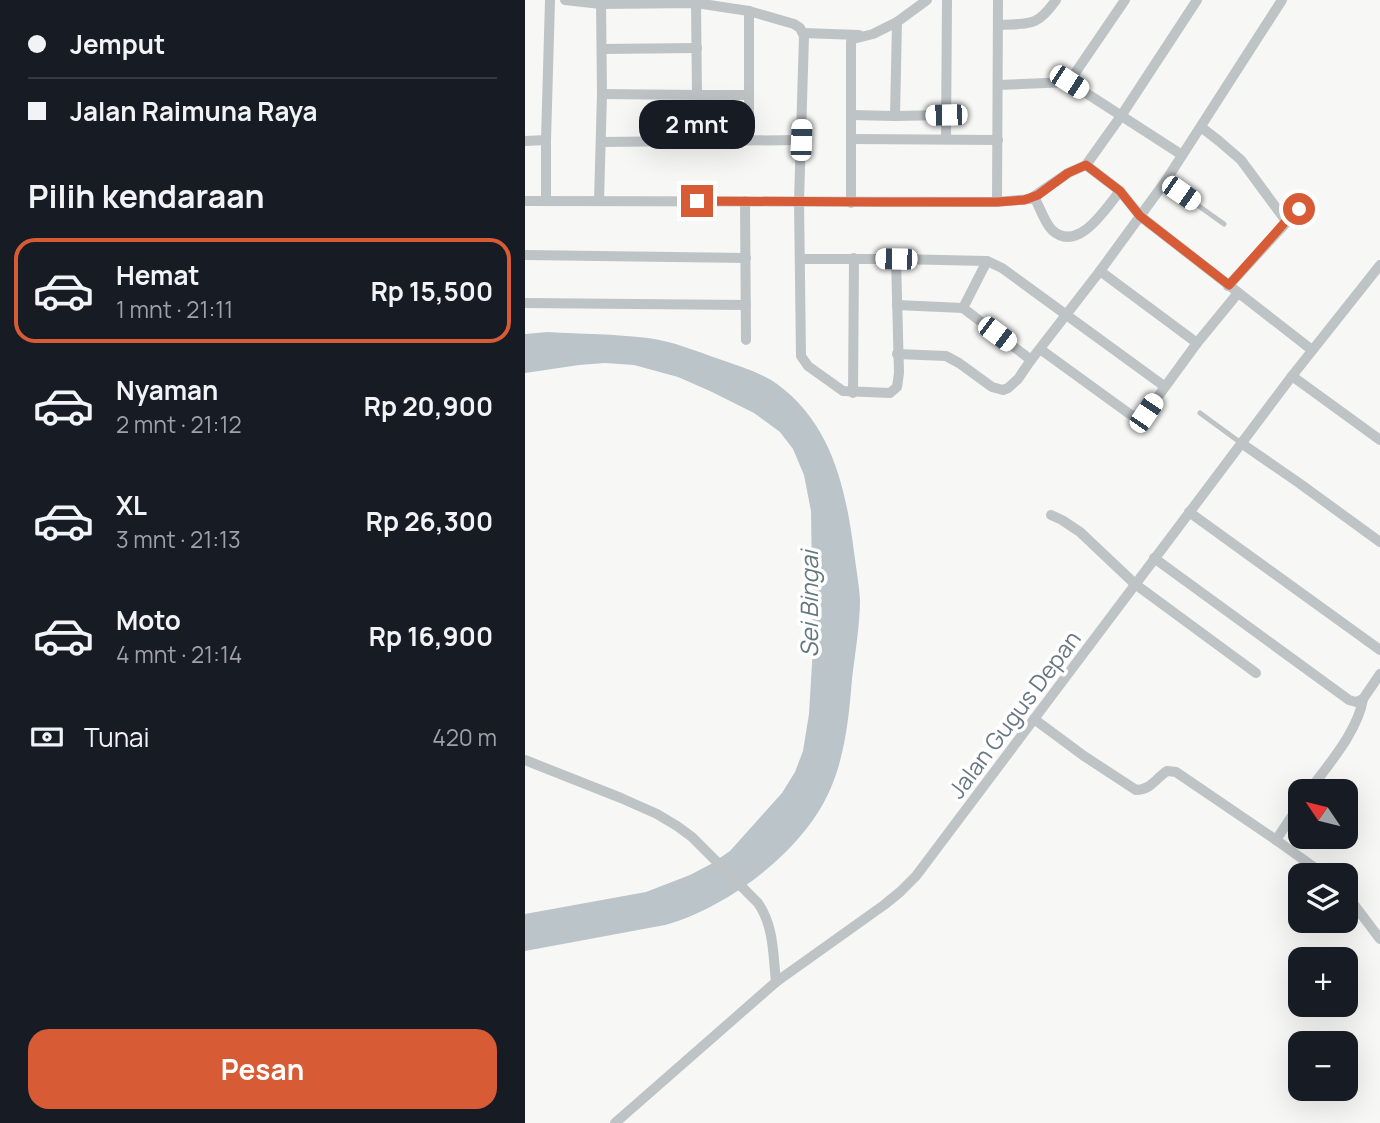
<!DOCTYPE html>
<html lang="id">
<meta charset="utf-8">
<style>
body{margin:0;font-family:Manrope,sans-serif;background:#20242c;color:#f1f3f6;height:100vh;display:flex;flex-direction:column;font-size:26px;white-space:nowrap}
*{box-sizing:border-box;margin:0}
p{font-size:23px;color:#9ea1a6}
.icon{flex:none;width:38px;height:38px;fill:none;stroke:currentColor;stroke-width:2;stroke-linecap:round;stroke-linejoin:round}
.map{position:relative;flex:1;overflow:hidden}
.sheet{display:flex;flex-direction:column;background:#171b24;width:525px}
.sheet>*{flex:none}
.guide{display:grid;align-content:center;height:154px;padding:0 28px;background:#171b24}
.needle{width:46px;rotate:305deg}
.buttons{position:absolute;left:763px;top:779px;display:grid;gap:14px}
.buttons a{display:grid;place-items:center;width:70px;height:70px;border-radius:14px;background:#171b24;box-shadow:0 7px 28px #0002;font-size:35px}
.end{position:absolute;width:32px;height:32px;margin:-16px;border:9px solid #d75b35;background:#fff;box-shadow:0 0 0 4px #fff}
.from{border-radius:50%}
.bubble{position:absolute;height:49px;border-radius:21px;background:#171b24;box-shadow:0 7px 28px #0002;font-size:23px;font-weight:700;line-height:49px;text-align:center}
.car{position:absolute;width:21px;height:42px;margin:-21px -10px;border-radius:9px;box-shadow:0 0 5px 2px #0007;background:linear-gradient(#fff 24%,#345 0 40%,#fff 0 76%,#345 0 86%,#fff 0)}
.guide b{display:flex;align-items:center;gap:24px;height:66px;font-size:26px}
.guide b+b{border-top:2px solid #363941}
.guide i{width:18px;height:18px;background:#f1f3f6}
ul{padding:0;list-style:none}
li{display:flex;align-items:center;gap:21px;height:105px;margin:0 14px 10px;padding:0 14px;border:4px solid transparent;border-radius:21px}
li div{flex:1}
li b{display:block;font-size:26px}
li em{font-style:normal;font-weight:700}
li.on{border-color:#d75b35}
li>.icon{width:63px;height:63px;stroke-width:1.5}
h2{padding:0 28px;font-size:32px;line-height:84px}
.pay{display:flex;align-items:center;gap:18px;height:77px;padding:0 28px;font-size:26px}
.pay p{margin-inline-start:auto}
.cta{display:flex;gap:14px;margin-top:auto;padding:14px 28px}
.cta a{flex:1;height:80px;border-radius:21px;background:#d75b35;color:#fff;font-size:28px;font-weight:700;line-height:80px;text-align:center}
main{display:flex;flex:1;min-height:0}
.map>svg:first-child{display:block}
.water{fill:#bac4c9}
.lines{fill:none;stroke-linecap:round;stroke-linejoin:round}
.lane{stroke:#bec3c6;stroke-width:5}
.street{stroke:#bec3c6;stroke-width:10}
.route{stroke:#d75b35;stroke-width:9}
.labels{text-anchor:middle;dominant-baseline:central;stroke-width:7;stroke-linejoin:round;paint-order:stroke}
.street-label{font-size:23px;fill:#687783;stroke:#fff}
.water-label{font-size:24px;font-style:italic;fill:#64787f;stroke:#fff}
</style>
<main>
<section class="sheet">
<div class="guide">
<b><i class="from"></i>Jemput</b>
<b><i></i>Jalan Raimuna Raya</b>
</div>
<h2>Pilih kendaraan</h2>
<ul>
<li class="on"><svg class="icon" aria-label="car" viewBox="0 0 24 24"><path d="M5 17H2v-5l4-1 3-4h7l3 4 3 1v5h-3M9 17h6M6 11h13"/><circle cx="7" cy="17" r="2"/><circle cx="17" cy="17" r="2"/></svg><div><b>Hemat</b><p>1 mnt · 21:11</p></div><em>Rp 15,500</em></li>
<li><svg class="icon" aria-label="car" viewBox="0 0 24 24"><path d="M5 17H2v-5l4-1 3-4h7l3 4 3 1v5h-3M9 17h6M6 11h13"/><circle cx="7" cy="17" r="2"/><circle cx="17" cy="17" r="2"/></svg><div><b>Nyaman</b><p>2 mnt · 21:12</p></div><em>Rp 20,900</em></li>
<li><svg class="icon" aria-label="car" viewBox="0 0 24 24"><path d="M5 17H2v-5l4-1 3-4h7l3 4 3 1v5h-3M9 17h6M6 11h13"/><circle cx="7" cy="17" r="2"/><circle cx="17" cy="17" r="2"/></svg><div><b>XL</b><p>3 mnt · 21:13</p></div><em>Rp 26,300</em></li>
<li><svg class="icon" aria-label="car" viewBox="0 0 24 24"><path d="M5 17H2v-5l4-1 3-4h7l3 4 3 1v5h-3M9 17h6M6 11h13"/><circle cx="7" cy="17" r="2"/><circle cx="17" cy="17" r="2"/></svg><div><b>Moto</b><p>4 mnt · 21:14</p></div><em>Rp 16,900</em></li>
</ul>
<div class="pay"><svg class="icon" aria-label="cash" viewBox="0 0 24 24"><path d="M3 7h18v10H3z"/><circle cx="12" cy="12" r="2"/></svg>Tunai<p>420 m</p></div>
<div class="cta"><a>Pesan</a></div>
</section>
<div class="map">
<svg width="855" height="1123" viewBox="0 0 855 1123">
<rect width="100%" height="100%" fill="#f7f7f5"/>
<!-- water -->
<path class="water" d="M23 332C56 334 90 334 123 338 147 341 171 351 194 359 214 366 235 372 252 384 307 424 321 489 329 552 331 568 334 584 335 600 335 624 330 654 327 679 324 717 320 757 304 792 277 852 202 908 140 925L0 951V914L121 892 165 875 186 864 205 851 257 793 270 772 278 751 284 714 288 647 286 511 279 475 268 449 255 432 229 413 185 391 153 377 109 365 80 363 54 365 0 373V334Z"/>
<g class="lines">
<!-- lane -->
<g class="lane">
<path d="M640 182 699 224"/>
<path d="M675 413 716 443"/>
</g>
<!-- street -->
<g class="street">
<path d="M40 0 76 4 171 3 224 11 269 24 275 28 279 36 274 201 276 356 283 366 318 391 365 393 372 387 374 373 371 259"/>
<path d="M171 3 172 95H223"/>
<path d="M224 11V139"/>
<path d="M473 25C505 23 511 28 531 0"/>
<path d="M278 33 334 35"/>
<path d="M77 49 172 48"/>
<path d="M544 82 600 0"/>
<path d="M473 85 544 82 657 155"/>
<path d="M77 94 172 95"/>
<path d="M326 115 370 116 372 22 402 0"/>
<path d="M370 116 421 115"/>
<path d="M676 127 694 141 716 160 761 221"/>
<path d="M326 139 473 140"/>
<path d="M421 139 422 0"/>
<path d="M0 141 21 140"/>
<path d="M76 142 276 140"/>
<path d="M561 165 595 191 615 216 787 350"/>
<path d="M561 165 596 116 672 0"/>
<path d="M509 197C515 207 519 222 527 230 553 254 581 208 595 191"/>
<path d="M0 201 472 202 505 199 543 173 561 165"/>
<path d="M21 201V140L25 0"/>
<path d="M74 201 77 94 76 0"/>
<path d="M220 201 221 340"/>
<path d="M472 202 473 0"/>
<path d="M326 203V42L328 39 348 34 372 22"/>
<path d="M0 255 221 258"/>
<path d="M275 259H371L462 261 477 268 639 386"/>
<path d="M575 271 672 343"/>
<path d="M703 286 774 209 777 208 784 210"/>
<path d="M0 303 221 305"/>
<path d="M372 305 438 308"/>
<path d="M515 349 606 415 611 416 621 413 672 343 713 293"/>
<path d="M372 354 421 356 434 363 467 387 478 390 483 388 493 379 506 360 438 308 462 261"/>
<path d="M506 360 575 271 640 182 757 0"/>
<path d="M767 376 855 440"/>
<path d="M328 393 329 258"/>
<path d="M716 443 774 483 855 542"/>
<path d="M664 512 855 650"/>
<path d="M526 515 537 520 555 532 610 584 731 673"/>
<path d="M629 558 824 700 831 702 838 699 855 674"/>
<path d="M509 719 559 756 611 790C626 790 631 778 642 771L651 772 751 840 800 875"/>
<path d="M0 760 96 798 132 814 152 826 167 837 233 903C249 926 248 954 251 982"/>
<path d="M784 791C803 765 833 731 838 699"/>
<path d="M751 840 775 804"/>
<path d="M821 894 855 939"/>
<path d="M90 1123 251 982 359 905 375 892 391 876 767 376 855 265"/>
</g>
</g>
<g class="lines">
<!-- route -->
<path class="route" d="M172 201 350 202H472L499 200 513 195 543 173 561 165 595 191 615 216 704 285 761 221 774 209"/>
</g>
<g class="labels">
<!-- street labels -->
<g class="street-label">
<text transform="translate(489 714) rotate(-53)">Jalan Gugus Depan</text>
</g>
<!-- water labels -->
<g class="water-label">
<text transform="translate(283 604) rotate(-90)">Sei Bingai</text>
</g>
</g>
</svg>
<div class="buttons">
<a><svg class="needle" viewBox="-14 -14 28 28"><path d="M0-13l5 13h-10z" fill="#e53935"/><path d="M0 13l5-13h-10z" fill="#9ea1a6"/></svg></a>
<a><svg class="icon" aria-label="layers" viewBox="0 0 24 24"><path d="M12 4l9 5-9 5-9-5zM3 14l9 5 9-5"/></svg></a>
<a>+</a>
<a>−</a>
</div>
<i class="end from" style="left:774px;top:209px"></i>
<i class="end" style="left:172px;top:201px"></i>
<div class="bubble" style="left:114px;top:100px;width:116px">2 mnt</div>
<i class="car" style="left:544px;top:82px;rotate:123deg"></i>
<i class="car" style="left:421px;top:115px;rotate:269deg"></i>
<i class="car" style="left:276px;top:140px;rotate:2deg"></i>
<i class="car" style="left:656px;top:193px;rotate:125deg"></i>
<i class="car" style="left:371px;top:259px;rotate:271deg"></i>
<i class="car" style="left:472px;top:334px;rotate:127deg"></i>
<i class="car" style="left:621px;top:413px;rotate:34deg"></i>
</div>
</main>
